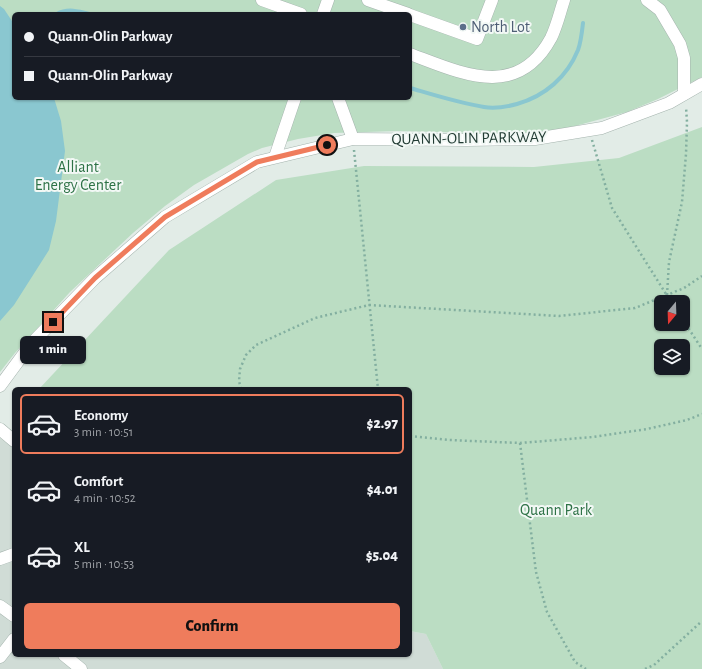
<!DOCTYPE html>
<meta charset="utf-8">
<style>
body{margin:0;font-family:"Alegreya Sans",sans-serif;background:#20242c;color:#f1f3f6;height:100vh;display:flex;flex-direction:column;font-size:15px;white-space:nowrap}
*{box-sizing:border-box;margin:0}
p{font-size:13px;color:#9ea1a6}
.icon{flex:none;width:22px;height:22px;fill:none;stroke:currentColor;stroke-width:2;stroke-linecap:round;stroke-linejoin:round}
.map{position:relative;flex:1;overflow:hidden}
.panel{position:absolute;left:12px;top:387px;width:400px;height:270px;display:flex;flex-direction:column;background:#171b24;border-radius:6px;box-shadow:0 1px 3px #0004}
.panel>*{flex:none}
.top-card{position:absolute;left:12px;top:12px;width:400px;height:88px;border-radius:6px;box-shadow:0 1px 3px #0004;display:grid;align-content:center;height:88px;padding:0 12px;background:#171b24}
.needle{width:26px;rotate:199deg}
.fabs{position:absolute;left:654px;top:295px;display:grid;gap:8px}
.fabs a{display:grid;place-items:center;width:36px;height:36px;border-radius:6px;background:#171b24;box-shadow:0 1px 3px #0004;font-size:20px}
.end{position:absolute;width:18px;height:18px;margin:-9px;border:5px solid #ef7c5c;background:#111;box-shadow:0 0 0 2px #111}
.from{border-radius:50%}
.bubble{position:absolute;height:28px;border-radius:6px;background:#171b24;box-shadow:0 1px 3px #0004;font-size:13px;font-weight:800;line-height:28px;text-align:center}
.top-card b{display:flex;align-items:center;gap:14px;height:38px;font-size:15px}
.top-card b+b{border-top:1px solid #363941}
.top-card i{width:10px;height:10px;background:#f1f3f6}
ul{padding:7px 0 0;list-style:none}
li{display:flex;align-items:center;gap:12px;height:60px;margin:0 8px 6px;padding:0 4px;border:2px solid transparent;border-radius:6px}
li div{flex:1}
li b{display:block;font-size:15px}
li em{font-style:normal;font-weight:800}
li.current{border-color:#ef7c5c}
li>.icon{width:36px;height:36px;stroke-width:1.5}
.action{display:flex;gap:8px;margin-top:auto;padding:8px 12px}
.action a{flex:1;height:46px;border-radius:6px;background:#ef7c5c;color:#111;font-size:16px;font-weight:800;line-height:46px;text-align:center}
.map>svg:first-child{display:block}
.built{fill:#d0dcd6}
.green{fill:#bbddc3;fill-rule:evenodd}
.water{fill:#8ac7d0}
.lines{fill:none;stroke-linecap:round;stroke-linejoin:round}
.stream{stroke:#8ac7d0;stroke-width:4}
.minor-casing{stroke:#a5b4ae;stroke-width:13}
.path{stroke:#83afa0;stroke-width:2.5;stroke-dasharray:2 3;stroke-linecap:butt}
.minor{stroke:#fff;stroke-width:12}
.route{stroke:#ef7c5c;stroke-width:5}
.service-dot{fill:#5c6f8a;stroke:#f2f8f5;stroke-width:1.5}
.labels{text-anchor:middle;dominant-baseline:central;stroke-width:4;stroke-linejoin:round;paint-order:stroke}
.service-label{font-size:16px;fill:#4e5e75;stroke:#f2f8f5;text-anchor:start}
.street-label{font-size:16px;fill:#223c34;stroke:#f2f8f5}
.park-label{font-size:16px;fill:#2d7246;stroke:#f2f8f5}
</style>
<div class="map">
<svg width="702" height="669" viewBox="0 0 702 669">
<rect width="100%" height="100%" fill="#e2ece7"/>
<!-- built -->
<path class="built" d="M0 424 5 425 14 433V655H410V631L426 634 443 669H0Z"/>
<!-- green -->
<g class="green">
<path d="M0 0H702V77L658 99 627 112 549 133 518 134 398 131 334 133 298 139 262 148 248 154 194 185 165 206 133 233 70 292 15 353 0 372ZM14 14H410V98H14Z"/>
<path d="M702 127V669H443L426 634 410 631V389H39L169 250 276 180 364 166 534 167 619 158ZM661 302H683V324H661ZM661 346H683V368H661Z"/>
</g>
<!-- water -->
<path class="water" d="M0 6 4 9 14 24V98H54L61 121 65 151 56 221 49 250 14 305 0 321Z"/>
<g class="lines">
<!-- stream -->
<g class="stream">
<path d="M57 14C67 8 79 11 89 14"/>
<path d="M410 88C434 95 459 103 484 107 495 109 506 107 517 104 545 96 567 77 578 50 581 42 582 32 583 23"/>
</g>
<!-- minor casing -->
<g class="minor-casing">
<g id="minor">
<path d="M262 0 301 14"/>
<path d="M368 0 408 14"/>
<path d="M647 0 660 10 680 44 684 58V94"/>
<path d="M323 14 328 0"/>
<path d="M410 15 477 39 492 0"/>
<path d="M410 54C461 73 517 101 551 38 557 26 560 12 564 0"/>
<path d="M338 98 353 139"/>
<path d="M275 157 295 98"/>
<path d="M0 386 31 344 95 278 165 217 257 162 353 139 466 140 535 139 602 128 669 103 702 84"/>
<path d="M0 429 14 441"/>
<path d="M0 559 14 554"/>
<path d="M0 606 14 616"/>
<path d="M64 655 81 669"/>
<path d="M0 657 14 639"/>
</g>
</g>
<!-- path -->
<g class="path">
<path d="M592 140 612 208 671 302"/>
<path d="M354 150 378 389"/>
<path d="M667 295 669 262 682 202 686 154 687 122 686 107"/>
<path d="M683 320 702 349"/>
<path d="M241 389 239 381 240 369 246 355 256 345 315 318 369 305 559 316 635 308 684 288 702 276"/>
<path d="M410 436 449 440 520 443 593 437 647 429 687 420 702 414"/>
<path d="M520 443 536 572 547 612 575 662 586 669"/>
<path d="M645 669 654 665 702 621"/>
</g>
<!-- minor -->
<use href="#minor" class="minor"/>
</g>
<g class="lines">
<!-- route -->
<path class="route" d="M53 322 95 278 165 217 257 162 327 145"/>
</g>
<!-- markers -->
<circle class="service-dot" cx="463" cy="27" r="4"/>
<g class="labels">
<!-- service labels -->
<g class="service-label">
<text x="471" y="27">North Lot</text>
</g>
<!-- street labels -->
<g class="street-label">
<text transform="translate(469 138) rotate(-1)">QUANN-OLIN PARKWAY</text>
</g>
<!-- park labels -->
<g class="park-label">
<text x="78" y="167">Alliant<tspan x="78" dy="18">Energy Center</tspan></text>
<text x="556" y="510">Quann Park</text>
</g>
</g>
</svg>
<div class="fabs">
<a><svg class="needle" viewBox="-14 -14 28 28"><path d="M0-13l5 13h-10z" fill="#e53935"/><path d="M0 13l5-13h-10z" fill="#9ea1a6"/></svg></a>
<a><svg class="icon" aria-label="layers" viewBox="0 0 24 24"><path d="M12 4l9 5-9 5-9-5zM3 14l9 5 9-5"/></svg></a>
</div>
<i class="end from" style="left:327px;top:145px"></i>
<i class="end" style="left:53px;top:322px"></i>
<div class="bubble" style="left:20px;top:336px;width:66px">1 min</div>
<div class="top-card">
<b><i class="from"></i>Quann-Olin Parkway</b>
<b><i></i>Quann-Olin Parkway</b>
</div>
<section class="panel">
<ul>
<li class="current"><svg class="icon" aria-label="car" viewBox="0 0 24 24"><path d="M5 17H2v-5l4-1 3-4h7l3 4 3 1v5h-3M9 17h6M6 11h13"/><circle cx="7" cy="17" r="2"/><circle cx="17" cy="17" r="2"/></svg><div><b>Economy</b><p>3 min · 10:51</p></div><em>$2.97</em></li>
<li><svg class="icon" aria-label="car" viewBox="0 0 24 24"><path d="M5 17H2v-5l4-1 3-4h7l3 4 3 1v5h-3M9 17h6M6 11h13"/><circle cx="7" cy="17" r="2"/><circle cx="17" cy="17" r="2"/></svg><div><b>Comfort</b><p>4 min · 10:52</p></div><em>$4.01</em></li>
<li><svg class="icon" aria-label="car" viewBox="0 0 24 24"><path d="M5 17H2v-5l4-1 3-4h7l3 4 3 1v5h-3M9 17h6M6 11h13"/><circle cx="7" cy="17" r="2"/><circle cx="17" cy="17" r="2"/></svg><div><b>XL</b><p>5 min · 10:53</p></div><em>$5.04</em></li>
</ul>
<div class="action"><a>Confirm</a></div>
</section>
</div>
